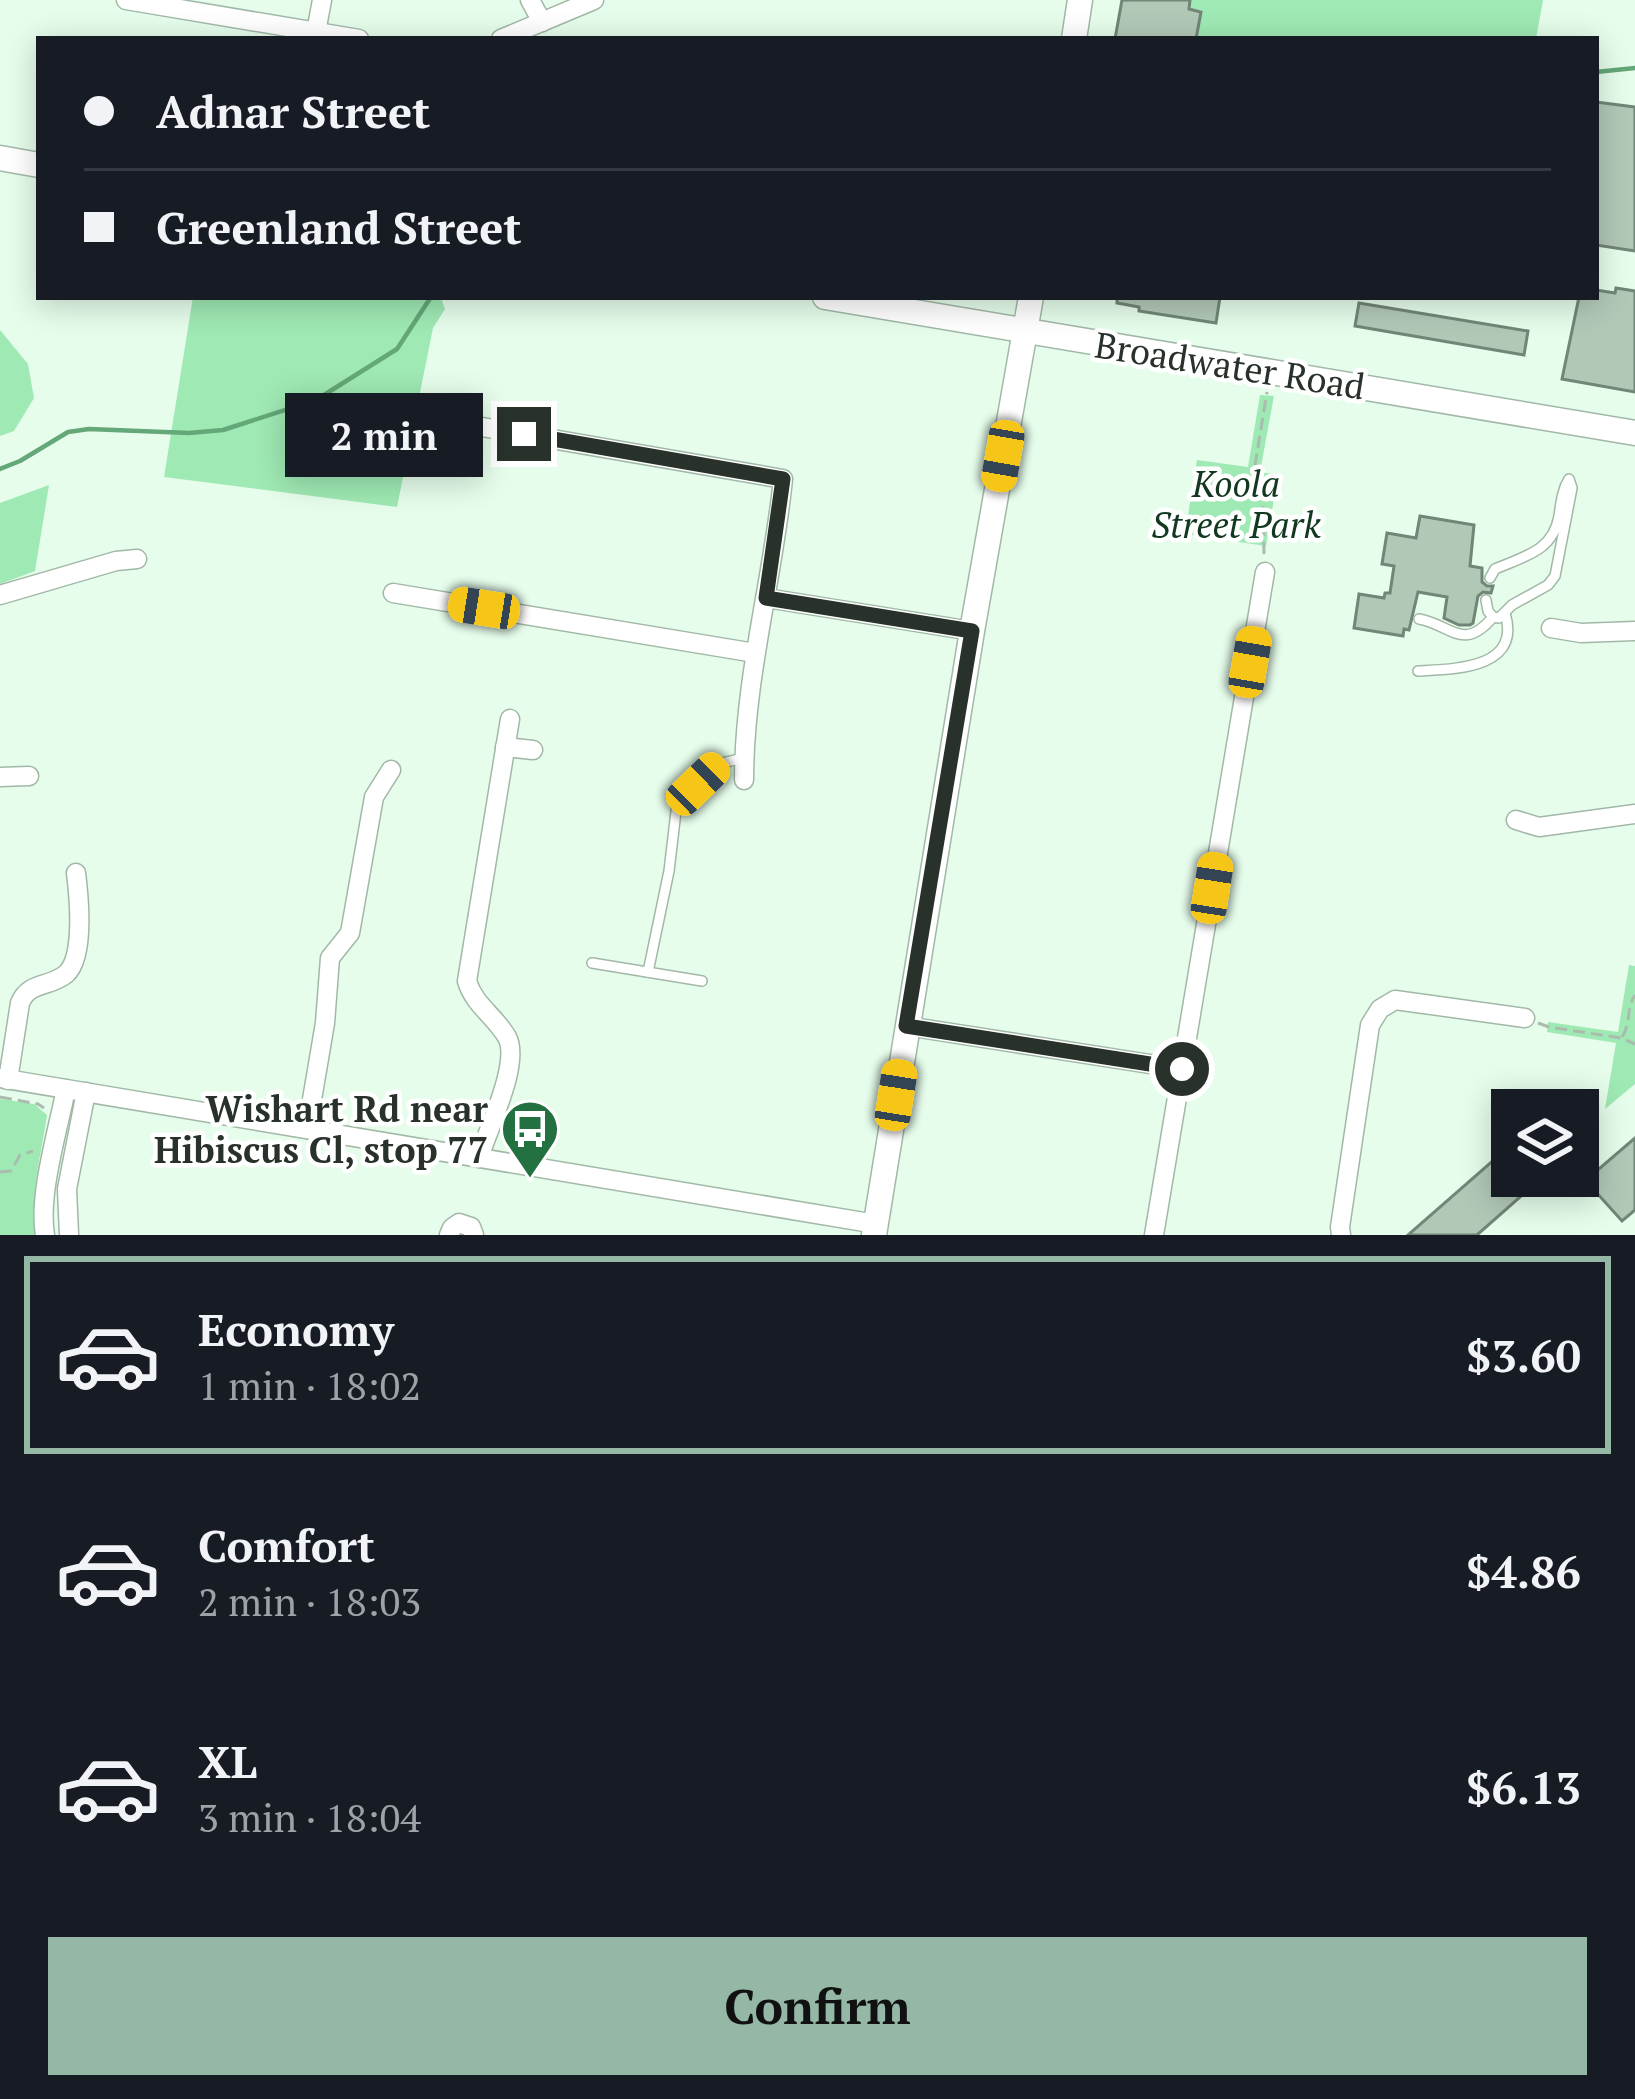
<!DOCTYPE html>
<meta charset="utf-8">
<style>
body{margin:0;font-family:"PT Serif",serif;background:#20242c;color:#f1f3f6;height:100vh;display:flex;flex-direction:column;font-size:45px;white-space:nowrap}
*{box-sizing:border-box;margin:0}
p{font-size:39px;color:#9ea1a6}
.icon{flex:none;width:66px;height:66px;fill:none;stroke:currentColor;stroke-width:2;stroke-linecap:round;stroke-linejoin:round}
.map{position:relative;height:1235px;overflow:hidden}
.sheet{display:flex;flex-direction:column;background:#171b24;flex:1}
.sheet>*{flex:none}
.hud{position:absolute;left:36px;top:36px;width:1563px;height:264px;border-radius:0px;box-shadow:0 6px 30px #0003;display:grid;align-content:center;height:264px;padding:0 48px;background:#171b24}
.buttons{position:absolute;left:1491px;top:1089px;display:grid;gap:24px}
.buttons a{display:grid;place-items:center;width:108px;height:108px;border-radius:0px;background:#171b24;box-shadow:0 6px 30px #0003;font-size:60px}
.end{position:absolute;width:54px;height:54px;margin:-27px;border:15px solid #28312a;background:#fff;box-shadow:0 0 0 6px #fff}
.from{border-radius:50%}
.bubble{position:absolute;height:84px;border-radius:0px;background:#171b24;box-shadow:0 6px 30px #0003;font-size:39px;font-weight:600;line-height:84px;text-align:center}
.car{position:absolute;width:36px;height:72px;margin:-36px -18px;border-radius:15px;box-shadow:0 0 9px 3px #0007;background:linear-gradient(#f5c518 24%,#345 0 40%,#f5c518 0 76%,#345 0 86%,#f5c518 0)}
.hud b{display:flex;align-items:center;gap:42px;height:114px;font-size:45px}
.hud b+b{border-top:3px solid #363941}
.hud i{width:30px;height:30px;background:#f1f3f6}
ul{padding:21px 0 0;list-style:none}
li{display:flex;align-items:center;gap:36px;height:198px;margin:0 24px 18px;padding:0 24px;border:6px solid transparent;border-radius:0px}
li div{flex:1}
li b{display:block;font-size:45px}
li em{font-style:normal;font-weight:600}
li.selected{border-color:#94b8a5}
li>.icon{width:108px;height:108px;stroke-width:1.5}
.button{display:flex;gap:24px;margin-top:auto;padding:24px 48px}
.button a{flex:1;height:138px;border-radius:0px;background:#94b8a5;color:#111;font-size:48px;font-weight:600;line-height:138px;text-align:center}
.map>svg:first-child{display:block}
.green{fill:#9fe9b4}
.lines{fill:none;stroke-linecap:round;stroke-linejoin:round}
.stream{stroke:#64a778;stroke-width:4.5}
.building{fill:#b2c8b7;stroke:#718676;stroke-width:3}
.lane-casing{stroke:#a2b8a7;stroke-width:12}
.street-casing{stroke:#a2b8a7;stroke-width:21}
.secondary-casing{stroke:#a2b8a7;stroke-width:27}
.path{stroke:#a9bcad;stroke-width:3;stroke-dasharray:12 6;stroke-linecap:butt}
.lane{stroke:#fff;stroke-width:9}
.street{stroke:#fff;stroke-width:18}
.secondary{stroke:#fff;stroke-width:24}
.route{stroke:#28312a;stroke-width:15}
.labels{text-anchor:middle;dominant-baseline:central;stroke-width:9;stroke-linejoin:round;paint-order:stroke}
.street-label{font-size:36px;fill:#28312a;stroke:#fff}
.park-label{font-size:36px;font-style:italic;fill:#123920;stroke:#fff}
.poi-label{font-size:36px;font-weight:bold;fill:#28312a;stroke:#fff;text-anchor:end}
</style>
<div class="map">
<svg width="1635" height="1235" viewBox="0 0 1635 1235">
<rect width="100%" height="100%" fill="#e6fdeb"/>
<!-- green -->
<g class="green">
<path d="M1146 0H1543L1536 39H1140Z"/>
<path d="M193 297H444L442 301 445 309 433 328 397 507 164 477Z"/>
<path d="M0 330 28 364 34 398 14 431 0 436Z"/>
<path d="M1260 395 1274 396 1260 472 1278 475 1266 546 1185 534 1197 460 1248 467Z"/>
<path d="M49 485 35 571 0 584V503Z"/>
<path d="M1629 965 1635 966V1084L1605 1109 1616 1043 1547 1032 1548 1022 1618 1032Z"/>
<path d="M0 1099 34 1104 47 1115C42 1152 28 1198 38 1235H0Z"/>
</g>
<g class="lines">
<!-- stream -->
<g class="stream">
<path d="M1596 72 1635 68"/>
<path d="M0 469 20 461 68 432 89 429 189 433 223 430 316 400 397 349 431 297"/>
</g>
</g>
<!-- building -->
<g class="building">
<path d="M1122 0H1190L1189 9 1201 12 1196 39H1115Z"/>
<path d="M1596 102 1635 107V251L1596 245Z"/>
<path d="M1616 288 1635 291V392L1562 379 1579 297H1596V290L1615 293Z"/>
<path d="M1117 297H1220L1216 323 1139 311V307L1117 303Z"/>
<path d="M1359 303 1528 331 1524 355 1355 326Z"/>
<path d="M1420 516 1474 525 1470 566 1482 568V582L1487 586H1493L1491 593 1483 592 1478 596 1473 623 1470 625H1459L1444 618 1447 597 1418 592 1409 630 1404 629 1403 636 1354 628 1359 594 1384 598 1385 593H1390L1394 566 1382 564 1387 533 1416 538Z"/>
<path d="M1588 1132 1595 1140 1592 1175 1635 1138V1210L1622 1221 1578 1172V1139Z"/>
<path d="M1512 1144V1176H1544L1477 1235H1408Z"/>
</g>
<g class="lines">
<!-- lane casing -->
<g class="lane-casing">
<g id="lane">
<path d="M1486 600 1488 611 1493 617 1499 618 1512 605 1548 585 1555 576 1572 488 1569 479C1562 490 1561 503 1559 516 1553 551 1525 556 1495 569L1490 578"/>
<path d="M1419 619C1450 624 1463 653 1493 617"/>
<path d="M1418 671C1455 669 1522 669 1505 613"/>
<path d="M592 963 702 981"/>
<path d="M648 972 669 871 677 803 718 764 744 758"/>
</g>
</g>
<!-- street casing -->
<g class="street-casing">
<g id="street">
<path d="M126 0 359 39"/>
<path d="M530 0 542 22"/>
<path d="M316 32 322 0"/>
<path d="M501 39 594 0"/>
<path d="M430 418 783 479C773 579 744 679 744 780"/>
<path d="M393 593 755 653"/>
<path d="M0 595 116 561 137 559"/>
<path d="M766 598 972 631"/>
<path d="M1551 628 1581 633 1635 631"/>
<path d="M505 747 533 750"/>
<path d="M0 777 29 776"/>
<path d="M1516 820 1539 827 1635 814"/>
<path d="M906 1026 1182 1069"/>
<path d="M0 1078 876 1224"/>
<path d="M8 1080 20 1003C29 981 49 988 66 974 85 957 79 897 76 873"/>
<path d="M307 1129 325 1023 330 958 350 933 374 797 391 770"/>
<path d="M479 1158C488 1128 521 1063 507 1037 495 1016 474 1005 467 981L510 719"/>
<path d="M45 1235C38 1195 58 1130 66 1089"/>
<path d="M69 1235 67 1189 86 1092"/>
<path d="M449 1235 452 1228 459 1223 471 1227 474 1235"/>
<path d="M1154 1235 1265 572"/>
<path d="M1341 1235 1340 1227 1370 1025 1380 1009 1395 1000 1525 1018"/>
</g>
</g>
<!-- secondary casing -->
<g class="secondary-casing">
<g id="secondary">
<path d="M1074 39 1080 0"/>
<path d="M0 158 39 165"/>
<path d="M825 297 1635 433"/>
<path d="M874 1235 972 631 1031 297"/>
</g>
</g>
<!-- path -->
<g class="path">
<path d="M1264 554 1263 501 1254 471 1267 392"/>
<path d="M1538 1023 1549 1027 1621 1038 1635 1044"/>
<path d="M1622 1037C1631 1024 1626 1008 1635 995"/>
<path d="M0 1097 38 1104 44 1108"/>
<path d="M0 1172 11 1171 20 1155 33 1151"/>
</g>
<!-- lane -->
<use href="#lane" class="lane"/>
<!-- street -->
<use href="#street" class="street"/>
<!-- secondary -->
<use href="#secondary" class="secondary"/>
</g>
<g class="lines">
<!-- route -->
<path class="route" d="M524 434 783 479 766 598 972 631 906 1026 1182 1069"/>
</g>
<!-- icons -->
<defs>
<g id="bus-pin" transform="scale(3)"><path d="M0 17L-7.5 6A9.5 9.5 0 1 1 7.5 6Z" fill="#237141" stroke="#fff"/><path d="M-5-6H5V4H4V6H2V4H-2V6H-4V4H-5ZM-3.5-4V0h7V-4ZM-3.5 1.2v1.5H-2V1.2ZM2 1.2v1.5H3.5V1.2Z" fill="#fff"/></g>
</defs>
<g fill-rule="evenodd">
<use href="#bus-pin" x="530" y="1129"/>
</g>
<g class="labels">
<!-- street labels -->
<g class="street-label">
<text transform="translate(1230 365) rotate(9)">Broadwater Road</text>
</g>
<!-- park labels -->
<g class="park-label">
<text x="1236" y="483">Koola<tspan x="1236" dy="41">Street Park</tspan></text>
</g>
<!-- poi labels -->
<g class="poi-label">
<text x="488" y="1108">Wishart Rd near<tspan x="488" dy="41">Hibiscus Cl, stop 77</tspan></text>
</g>
</g>
</svg>
<div class="buttons">
<a><svg class="icon" aria-label="layers" viewBox="0 0 24 24"><path d="M12 4l9 5-9 5-9-5zM3 14l9 5 9-5"/></svg></a>
</div>
<i class="end from" style="left:1182px;top:1069px"></i>
<i class="end" style="left:524px;top:434px"></i>
<div class="bubble" style="left:285px;top:393px;width:198px">2 min</div>
<i class="car" style="left:1003px;top:456px;rotate:190deg"></i>
<i class="car" style="left:484px;top:608px;rotate:279deg"></i>
<i class="car" style="left:1250px;top:662px;rotate:10deg"></i>
<i class="car" style="left:698px;top:784px;rotate:46deg"></i>
<i class="car" style="left:1212px;top:888px;rotate:9deg"></i>
<i class="car" style="left:896px;top:1095px;rotate:9deg"></i>
<div class="hud">
<b><i class="from"></i>Adnar Street</b>
<b><i></i>Greenland Street</b>
</div>
</div>
<section class="sheet">
<ul>
<li class="selected"><svg class="icon" aria-label="car" viewBox="0 0 24 24"><path d="M5 17H2v-5l4-1 3-4h7l3 4 3 1v5h-3M9 17h6M6 11h13"/><circle cx="7" cy="17" r="2"/><circle cx="17" cy="17" r="2"/></svg><div><b>Economy</b><p>1 min · 18:02</p></div><em>$3.60</em></li>
<li><svg class="icon" aria-label="car" viewBox="0 0 24 24"><path d="M5 17H2v-5l4-1 3-4h7l3 4 3 1v5h-3M9 17h6M6 11h13"/><circle cx="7" cy="17" r="2"/><circle cx="17" cy="17" r="2"/></svg><div><b>Comfort</b><p>2 min · 18:03</p></div><em>$4.86</em></li>
<li><svg class="icon" aria-label="car" viewBox="0 0 24 24"><path d="M5 17H2v-5l4-1 3-4h7l3 4 3 1v5h-3M9 17h6M6 11h13"/><circle cx="7" cy="17" r="2"/><circle cx="17" cy="17" r="2"/></svg><div><b>XL</b><p>3 min · 18:04</p></div><em>$6.13</em></li>
</ul>
<div class="button"><a>Confirm</a></div>
</section>
